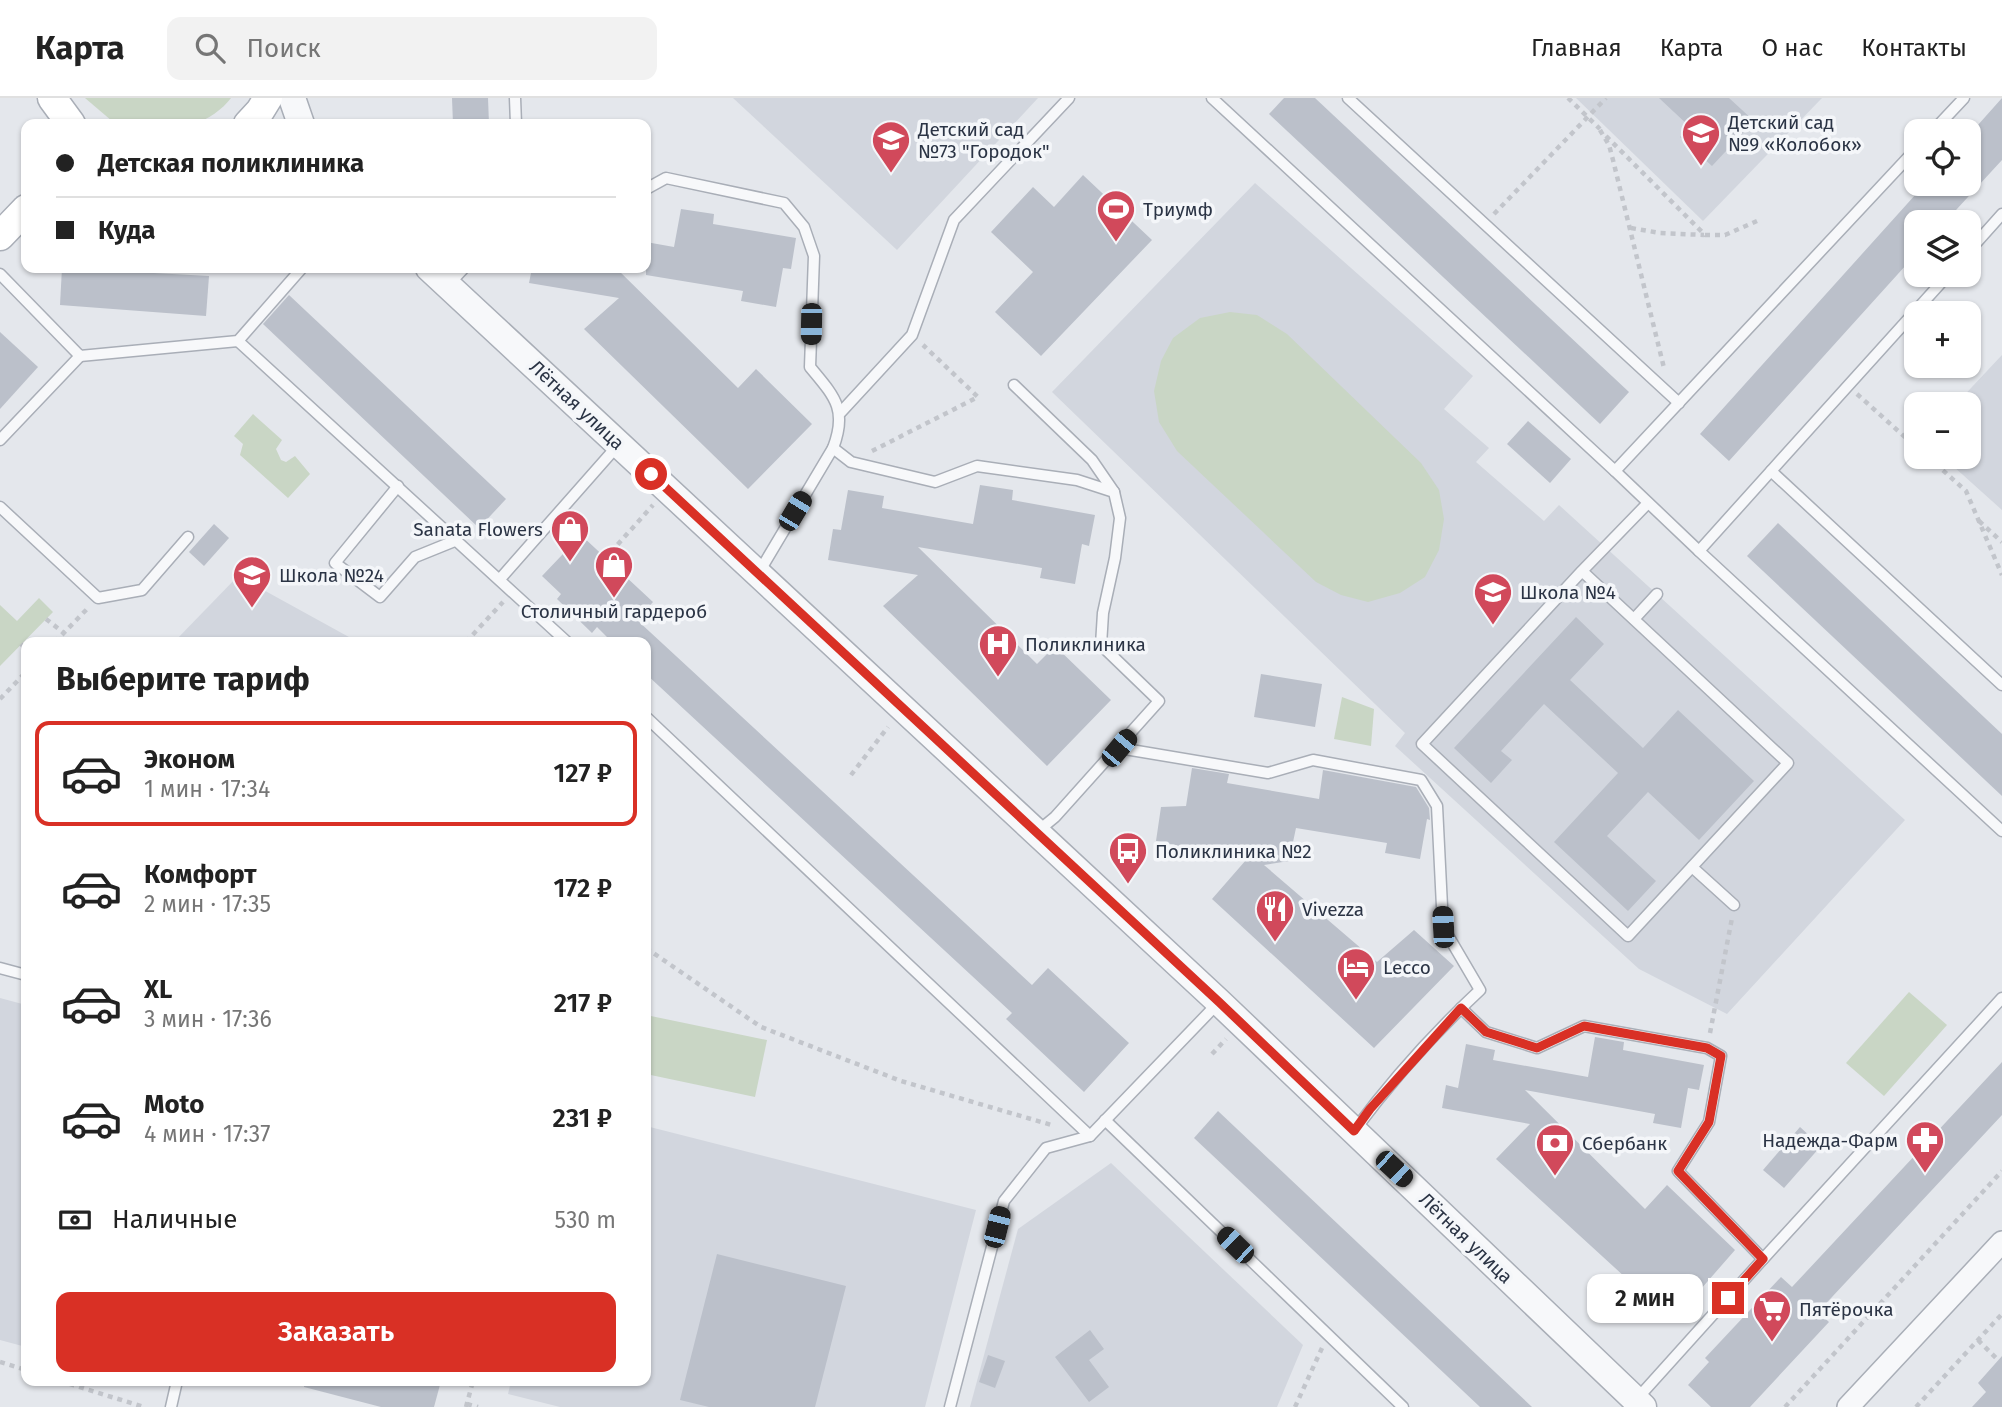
<!DOCTYPE html>
<html lang="ru">
<meta charset="utf-8">
<style>
body{margin:0;font-family:"Fira Sans",sans-serif;background:#f2f2f2;color:#222;height:100vh;display:flex;flex-direction:column;font-size:26px;white-space:nowrap}
*{box-sizing:border-box;margin:0}
p{font-size:23px;color:#767676}
.icon{flex:none;width:38px;height:38px;fill:none;stroke:currentColor;stroke-width:2;stroke-linecap:round;stroke-linejoin:round}
.map{position:relative;flex:1;overflow:hidden}
.drawer{position:absolute;left:21px;top:539px;width:630px;height:749px;display:flex;flex-direction:column;background:#fff;border-radius:14px;box-shadow:0 2px 5px #0004}
.drawer>*{flex:none}
.hud{position:absolute;left:21px;top:21px;width:630px;height:154px;border-radius:14px;box-shadow:0 2px 5px #0004;display:grid;align-content:center;height:154px;padding:0 35px;background:#fff}
.buttons{position:absolute;left:1904px;top:21px;display:grid;gap:14px}
.buttons a{display:grid;place-items:center;width:77px;height:77px;border-radius:14px;background:#fff;box-shadow:0 2px 5px #0004;font-size:35px}
.end{position:absolute;width:32px;height:32px;margin:-16px;border:9px solid #d93025;background:#fff;box-shadow:0 0 0 4px #fff}
.from{border-radius:50%}
.bubble{position:absolute;height:49px;border-radius:14px;background:#fff;box-shadow:0 2px 5px #0004;font-size:23px;font-weight:600;line-height:49px;text-align:center}
.car{position:absolute;width:21px;height:42px;margin:-21px -10px;border-radius:9px;box-shadow:0 0 5px 2px #0007;background:linear-gradient(#222 24%,#8ab4d8 0 40%,#222 0 76%,#8ab4d8 0 86%,#222 0)}
.hud b{display:flex;align-items:center;gap:24px;height:66px;font-size:26px}
.hud b+b{border-top:2px solid #e0e0e0}
.hud i{width:18px;height:18px;background:#222}
ul{padding:0;list-style:none}
li{display:flex;align-items:center;gap:21px;height:105px;margin:0 14px 10px;padding:0 21px;border:4px solid transparent;border-radius:14px}
li div{flex:1}
li b{display:block;font-size:26px}
li em{font-style:normal;font-weight:600}
li.current{border-color:#d93025}
li>.icon{width:63px;height:63px;stroke-width:1.5}
h2{padding:0 35px;font-size:32px;line-height:84px}
.pay{display:flex;align-items:center;gap:18px;height:77px;padding:0 35px;font-size:26px}
.pay p{margin-inline-start:auto}
.cta{display:flex;gap:14px;margin-top:auto;padding:14px 35px}
.cta a{flex:1;height:80px;border-radius:14px;background:#d93025;color:#fff;font-size:28px;font-weight:600;line-height:80px;text-align:center}
header{display:flex;align-items:center;gap:42px;box-sizing:border-box;height:98px;padding:0 35px;background:#fff;border-bottom:2px solid #e0e0e0}
header strong{font-size:33px}
nav{display:flex;gap:38px;margin-inline-start:auto;font-size:24px}
.search{width:490px;height:63px;background:#f2f2f2;display:flex;align-items:center;gap:18px;box-sizing:border-box;padding:0 24px;border-radius:14px;color:#767676;font-size:26px}
.map>svg:first-child{display:block}
.built{fill:#d2d6de}
.green{fill:#c9d6c5}
.building{fill:#bbc0ca}
.lines{fill:none;stroke-linecap:round;stroke-linejoin:round}
.service-casing{stroke:#a9aeb7;stroke-width:13}
.minor-casing{stroke:#a9aeb7;stroke-width:24}
.tertiary-casing{stroke:#a9aeb7;stroke-width:29}
.secondary-casing{stroke:#a9aeb7;stroke-width:31}
.path{stroke:#c2c5cb;stroke-width:4.5;stroke-dasharray:5 5;stroke-linecap:butt}
.service{stroke:#f7f8fa;stroke-width:10}
.minor{stroke:#f7f8fa;stroke-width:21}
.tertiary{stroke:#f7f8fa;stroke-width:26}
.secondary{stroke:#fff;stroke-width:28}
.route{stroke:#d93025;stroke-width:9}
.labels{text-anchor:middle;dominant-baseline:central;stroke-width:7;stroke-linejoin:round;paint-order:stroke}
.poi-label{font-size:19px;fill:#2b3445;stroke:#f4f6f9;text-anchor:start}
.street-label{font-size:19px;fill:#2b3445;stroke:#f4f6f9}
</style>
<header>
<strong>Карта</strong>
<div class="search"><svg class="icon" aria-label="search" viewBox="0 0 24 24"><circle cx="10" cy="10" r="6"/><path d="M15 15l6 6"/></svg>Поиск</div>
<nav><a>Главная</a><a>Карта</a><a>О нас</a><a>Контакты</a></nav>
</header>
<div class="map">
<svg width="2002" height="1309" viewBox="0 0 2002 1309">
<rect width="100%" height="100%" fill="#e4e7ec"/>
<!-- built -->
<g class="built">
<path d="M733 0H1038L897 152Z"/>
<path d="M1576 0H1822L1703 123Z"/>
<path d="M1255 85 1473 278 1444 311 1489 350 1476 364 1544 423 1559 407 1905 722 1727 916 1639 871 1395 648 1405 635 1052 294Z"/>
<path d="M2002 257V412L1943 359H1969V306H1956Z"/>
<path d="M238 478 358 544H174Z"/>
<path d="M0 900 26 907V1249L0 1242Z"/>
<path d="M646 1028 976 1112 925 1309H560L508 1296 511 1283H646Z"/>
<path d="M1111 1065 1303 1247 1277 1309H970L1018 1131Z"/>
</g>
<!-- green -->
<g class="green">
<path d="M85 0H231C223 11 207 22 194 26H123L112 23Z"/>
<path d="M1230 214 1257 217 1287 236 1421 365 1439 392 1444 421 1439 452 1425 479 1400 495 1368 504 1341 497 1316 484 1177 353 1159 324 1154 293 1161 263 1173 240 1200 220Z"/>
<path d="M253 316 282 342 276 351 281 362 286 364 295 358 310 376 288 400 240 357 243 346 234 338Z"/>
<path d="M39 500 53 514 0 568V507L17 523Z"/>
<path d="M1342 599 1374 611 1371 648 1334 641Z"/>
<path d="M1909 894 1947 927 1884 998 1846 965Z"/>
<path d="M646 917 767 942 755 999 646 976Z"/>
</g>
<!-- building -->
<g class="building">
<path d="M452 0H488L489 26H453Z"/>
<path d="M1284 0H1315L1629 294 1600 326 1269 16Z"/>
<path d="M1659 0H1729L1754 23 1712 68 1680 39 1690 29Z"/>
<path d="M2002 0V62L1945 124H1916V156L1729 363 1700 336 1925 86H1969V37Z"/>
<path d="M1083 77 1152 142 1041 258 995 214 1033 174 991 134 1033 89 1054 109Z"/>
<path d="M681 111 714 116 713 126 796 140 791 171 783 170 776 209 741 203 743 193 646 177V144L674 149Z"/>
<path d="M62 170 209 178 206 218 60 207Z"/>
<path d="M532 170H616L738 290 756 271 812 326 748 391 584 231 619 200 529 185Z"/>
<path d="M289 197 506 401 479 430 263 226Z"/>
<path d="M0 234 38 269 0 311Z"/>
<path d="M1528 323 1571 361 1550 385 1507 346Z"/>
<path d="M980 387 1013 392 1012 402 1095 417 1089 448 1082 446 1075 486 1040 480 1042 470 918 449 1037 566 1055 548 1111 602 1047 668 883 508 918 477 828 462 833 431 841 432 848 392 884 398 882 410 973 426Z"/>
<path d="M1778 425 2002 636V698L1747 458Z"/>
<path d="M214 426 229 440 204 468 189 454Z"/>
<path d="M581 437 653 504 637 522 1032 887 1048 870 1129 945 1084 994 1006 921 1012 915 646 576V544H612L597 529 592 535 557 501 561 496 542 478Z"/>
<path d="M1576 519 1604 546 1570 582 1643 650 1678 612 1754 683 1699 742 1648 694 1607 738 1656 783 1628 813 1554 744 1618 675 1544 606 1501 653 1512 662 1491 685 1454 650Z"/>
<path d="M1261 576 1322 586 1315 629 1254 619Z"/>
<path d="M1192 670 1229 676 1227 685 1319 701 1323 672 1416 689 1429 710 1430 722 1427 721 1420 761 1385 755 1387 745 1296 730 1289 763 1264 767 1377 864 1414 832 1454 868 1374 950 1212 801 1246 762 1156 743 1161 709 1186 708Z"/>
<path d="M1595 939 1624 944 1623 952 1704 967 1699 992 1688 990 1681 1030 1653 1025 1655 1016 1525 992 1645 1111 1667 1087 1735 1152 1673 1223 1496 1061 1530 1026 1442 1010 1446 987 1458 990 1466 946 1495 952 1493 962 1588 979Z"/>
<path d="M2002 964V1017L1818 1214 1829 1224 1750 1309H1711L1688 1287 1709 1264 1705 1260 1781 1179 1792 1189Z"/>
<path d="M1218 1013 1532 1309H1480L1194 1040Z"/>
<path d="M1800 1029 1821 1048 1784 1090 1763 1072Z"/>
<path d="M717 1156 846 1188 815 1309H709L680 1302Z"/>
<path d="M1090 1232 1104 1251 1089 1262 1109 1289 1089 1304 1055 1259Z"/>
<path d="M988 1257 1005 1263 995 1290 979 1284Z"/>
<path d="M2002 1258V1309H1972L1986 1294 1978 1285Z"/>
<path d="M304 1283H441L434 1309H381L304 1289Z"/>
</g>
<g class="lines">
<!-- service casing -->
<g class="service-casing">
<g id="service">
<path d="M515 0 516 26"/>
<path d="M1212 0 1615 373 1916 51"/>
<path d="M1348 0 1679 305"/>
<path d="M1933 33 1964 0"/>
<path d="M646 91 666 80 784 105 804 129 814 158 810 269C834 298 848 311 833 350L758 476"/>
<path d="M1969 153 2002 116"/>
<path d="M0 176 80 258 238 243 302 170"/>
<path d="M1948 177 1771 373 2002 587"/>
<path d="M448 187 464 170"/>
<path d="M238 243 567 544"/>
<path d="M1014 287 1092 362 1114 394"/>
<path d="M841 314 912 237 954 122 1069 0"/>
<path d="M0 342 80 258"/>
<path d="M833 350 851 364 935 384 977 368 1077 382 1114 394 1120 420 1115 460 1103 515 1101 547 1159 603 1055 719 1038 733"/>
<path d="M1615 373 1699 453"/>
<path d="M1771 373 1699 453 2002 733"/>
<path d="M398 388 335 465 380 499 415 459 457 442"/>
<path d="M0 409 98 500 142 492 188 439"/>
<path d="M1582 473 1788 665 1628 838 1422 646 1582 473 1648 405"/>
<path d="M500 481 619 346"/>
<path d="M1634 521 1657 496"/>
<path d="M646 619 1090 1038"/>
<path d="M1119 650 1268 675 1313 662 1421 682 1437 708 1443 829 1480 892C1434 935 1391 983 1354 1033"/>
<path d="M1692 769 1734 807"/>
<path d="M0 870 26 877"/>
<path d="M1461 910 1486 934 1537 950 1584 928 1707 950 1721 958 1709 1024 1678 1073 1763 1161 1636 1302"/>
<path d="M1105 1022 1403 1309"/>
<path d="M1763 1161 2002 900"/>
<path d="M171 1309 177 1283"/>
<path d="M950 1309 1004 1103 1046 1050 1090 1038 1219 904"/>
</g>
</g>
<!-- minor casing -->
<g class="minor-casing">
<path id="minor" d="M1848 1309 2002 1144"/>
</g>
<!-- tertiary casing -->
<g class="tertiary-casing">
<g id="tertiary">
<path d="M292 0 301 26"/>
<path d="M429 170 1219 904 1643 1309"/>
</g>
</g>
<!-- secondary casing -->
<g class="secondary-casing">
<g id="secondary">
<path d="M52 0 71 26"/>
<path d="M248 26 260 13 268 0"/>
<path d="M0 138 26 111"/>
</g>
</g>
<!-- path -->
<g class="path">
<path d="M1568 0 1600 31"/>
<path d="M1600 32 1609 47 1613 62 1664 270"/>
<path d="M1606 38 1705 137H1725L1757 123"/>
<path d="M1494 116 1606 0"/>
<path d="M1631 130 1660 135 1704 137"/>
<path d="M1857 296 1916 349"/>
<path d="M872 353 978 299 923 247"/>
<path d="M1928 359 1966 393 2002 477"/>
<path d="M1979 423 2002 444"/>
<path d="M611 454 653 407"/>
<path d="M46 521 64 535"/>
<path d="M55 544 88 510"/>
<path d="M466 544 503 504"/>
<path d="M21 546 26 551"/>
<path d="M0 601 26 574"/>
<path d="M851 677 888 629"/>
<path d="M646 850 761 929 901 983 1055 1028"/>
<path d="M1710 935 1732 820"/>
<path d="M1212 956 1226 941"/>
<path d="M1978 1242 1998 1262"/>
<path d="M0 1264 26 1272"/>
<path d="M60 1283 144 1309"/>
<path d="M467 1306 478 1309"/>
<path d="M466 1309 473 1283"/>
<path d="M1295 1309 1322 1250"/>
<path d="M1785 1309 2002 1073"/>
<path d="M1916 1309 2002 1216"/>
</g>
<!-- service -->
<use href="#service" class="service"/>
<!-- minor -->
<use href="#minor" class="minor"/>
<!-- tertiary -->
<use href="#tertiary" class="tertiary"/>
<!-- secondary -->
<use href="#secondary" class="secondary"/>
</g>
<g class="lines">
<!-- route -->
<path class="route" d="M651 376 1219 904 1354 1033 1370 1011 1461 910 1486 934 1537 950 1584 928 1707 950 1721 958 1709 1024 1678 1073 1763 1161 1728 1200"/>
</g>
<!-- icons -->
<defs>
<g id="school-pin" transform="scale(2.0125)"><path d="M0 17L-7.5 6A9.5 9.5 0 1 1 7.5 6Z" fill="#d1495b" stroke="#f4f6f9"/><path d="M0-5L7-2L0 1L-7-2ZM-4 1L0 2.5L4 1V4Q0 6-4 4Z" fill="#fff"/></g>
<g id="stadium-pin" transform="scale(2.0125)"><path d="M0 17L-7.5 6A9.5 9.5 0 1 1 7.5 6Z" fill="#d1495b" stroke="#f4f6f9"/><path d="M0-5a6.5 5 0 1 0 0 10a6.5 5 0 1 0 0-10ZM-3.5-1.8h7v3.6h-7Z" fill="#fff"/></g>
<g id="shop-pin" transform="scale(2.0125)"><path d="M0 17L-7.5 6A9.5 9.5 0 1 1 7.5 6Z" fill="#d1495b" stroke="#f4f6f9"/><path d="M-5-2.5h2.3a2.7 3.5 0 0 1 5.4 0H5L5.5 6h-11ZM-1.5-2.5h3a1.5 2.3 0 0 0-3 0Z" fill="#fff"/></g>
<g id="hospital-pin" transform="scale(2.0125)"><path d="M0 17L-7.5 6A9.5 9.5 0 1 1 7.5 6Z" fill="#d1495b" stroke="#f4f6f9"/><path d="M-5-5h3v3.5h4V-5h3V5h-3V1.5h-4V5h-3Z" fill="#fff"/></g>
<g id="bus-pin" transform="scale(2.0125)"><path d="M0 17L-7.5 6A9.5 9.5 0 1 1 7.5 6Z" fill="#d1495b" stroke="#f4f6f9"/><path d="M-5-6H5V4H4V6H2V4H-2V6H-4V4H-5ZM-3.5-4V0h7V-4ZM-3.5 1.2v1.5H-2V1.2ZM2 1.2v1.5H3.5V1.2Z" fill="#fff"/></g>
<g id="restaurant-pin" transform="scale(2.0125)"><path d="M0 17L-7.5 6A9.5 9.5 0 1 1 7.5 6Z" fill="#d1495b" stroke="#f4f6f9"/><path d="M-5-6h1v4h1v-4h1v4h1v-4h1v5L-1.5 .5V6h-2V.5L-5-1ZM5-6V6H3V1.5H1.5Q1.5-4 5-6Z" fill="#fff"/></g>
<g id="hotel-pin" transform="scale(2.0125)"><path d="M0 17L-7.5 6A9.5 9.5 0 1 1 7.5 6Z" fill="#d1495b" stroke="#f4f6f9"/><path d="M-6-4.5h1.5V1H6V5H4.5V3h-9V5H-6ZM-4 0a1.8 1.8 0 1 1 3.6 0ZM.5 0V-2.5h3Q6-2.5 6 0Z" fill="#fff"/></g>
<g id="pharmacy-pin" transform="scale(2.0125)"><path d="M0 17L-7.5 6A9.5 9.5 0 1 1 7.5 6Z" fill="#d1495b" stroke="#f4f6f9"/><path d="M-2-6h4v4h4v4h-4v4h-4v-4h-4v-4h4Z" fill="#fff"/></g>
<g id="bank-pin" transform="scale(2.0125)"><path d="M0 17L-7.5 6A9.5 9.5 0 1 1 7.5 6Z" fill="#d1495b" stroke="#f4f6f9"/><path d="M-6-4H6V4H-6ZM0-2.3a2.3 2.3 0 1 0 0 4.6a2.3 2.3 0 1 0 0-4.6Z" fill="#fff"/></g>
<g id="supermarket-pin" transform="scale(2.0125)"><path d="M0 17L-7.5 6A9.5 9.5 0 1 1 7.5 6Z" fill="#d1495b" stroke="#f4f6f9"/><path d="M-6-5.5h2.5l.6 2H6L4.5 2H-2.5L-4.4-4H-6ZM-1.5 3.2a1.3 1.3 0 1 0 .1 0ZM3 3.2a1.3 1.3 0 1 0 .1 0Z" fill="#fff"/></g>
</defs>
<g fill-rule="evenodd">
<use href="#school-pin" x="1701" y="35"/>
<use href="#school-pin" x="891" y="42"/>
<use href="#stadium-pin" x="1116" y="111"/>
<use href="#shop-pin" x="570" y="431"/>
<use href="#shop-pin" x="614" y="467"/>
<use href="#school-pin" x="252" y="477"/>
<use href="#school-pin" x="1493" y="494"/>
<use href="#hospital-pin" x="998" y="546"/>
<use href="#bus-pin" x="1128" y="753"/>
<use href="#restaurant-pin" x="1275" y="811"/>
<use href="#hotel-pin" x="1356" y="869"/>
<use href="#pharmacy-pin" x="1925" y="1042"/>
<use href="#bank-pin" x="1555" y="1045"/>
<use href="#supermarket-pin" x="1772" y="1211"/>
</g>
<g class="labels">
<!-- poi labels -->
<g class="poi-label">
<text x="1728" y="24">Детский сад<tspan x="1728" dy="22">№9 «Колобок»</tspan></text>
<text x="918" y="31">Детский сад<tspan x="918" dy="22">№73 "Городок"</tspan></text>
<text x="1143" y="111">Триумф</text>
<text x="543" y="431" text-anchor="end">Sanata Flowers</text>
<text x="279" y="477">Школа №24</text>
<text x="1520" y="494">Школа №4</text>
<text x="614" y="513" text-anchor="middle">Столичный гардероб</text>
<text x="1025" y="546">Поликлиника</text>
<text x="1155" y="753">Поликлиника №2</text>
<text x="1302" y="811">Vivezza</text>
<text x="1383" y="869">Lecco</text>
<text x="1898" y="1042" text-anchor="end">Надежда-Фарм</text>
<text x="1582" y="1045">Сбербанк</text>
<text x="1799" y="1211">Пятёрочка</text>
</g>
<!-- street labels -->
<g class="street-label">
<text transform="translate(577 307) rotate(43)">Лётная улица</text>
<text transform="translate(1466 1140) rotate(44)">Лётная улица</text>
</g>
</g>
</svg>
<div class="buttons">
<a><svg class="icon" aria-label="locate" viewBox="0 0 24 24"><circle cx="12" cy="12" r="6"/><path d="M12 2v4M12 18v4M2 12h4M18 12h4"/></svg></a>
<a><svg class="icon" aria-label="layers" viewBox="0 0 24 24"><path d="M12 4l9 5-9 5-9-5zM3 14l9 5 9-5"/></svg></a>
<a>+</a>
<a>−</a>
</div>
<i class="end from" style="left:651px;top:376px"></i>
<i class="end" style="left:1728px;top:1200px"></i>
<div class="bubble" style="left:1587px;top:1176px;width:116px">2 мин</div>
<i class="car" style="left:811px;top:226px;rotate:181deg"></i>
<i class="car" style="left:795px;top:413px;rotate:31deg"></i>
<i class="car" style="left:1119px;top:650px;rotate:40deg"></i>
<i class="car" style="left:1443px;top:829px;rotate:357deg"></i>
<i class="car" style="left:1394px;top:1071px;rotate:133deg"></i>
<i class="car" style="left:997px;top:1129px;rotate:14deg"></i>
<i class="car" style="left:1235px;top:1147px;rotate:314deg"></i>
<div class="hud">
<b><i class="from"></i>Детская поликлиника</b>
<b><i></i>Куда</b>
</div>
<section class="drawer">
<h2>Выберите тариф</h2>
<ul>
<li class="current"><svg class="icon" aria-label="car" viewBox="0 0 24 24"><path d="M5 17H2v-5l4-1 3-4h7l3 4 3 1v5h-3M9 17h6M6 11h13"/><circle cx="7" cy="17" r="2"/><circle cx="17" cy="17" r="2"/></svg><div><b>Эконом</b><p>1 мин · 17:34</p></div><em>127 ₽</em></li>
<li><svg class="icon" aria-label="car" viewBox="0 0 24 24"><path d="M5 17H2v-5l4-1 3-4h7l3 4 3 1v5h-3M9 17h6M6 11h13"/><circle cx="7" cy="17" r="2"/><circle cx="17" cy="17" r="2"/></svg><div><b>Комфорт</b><p>2 мин · 17:35</p></div><em>172 ₽</em></li>
<li><svg class="icon" aria-label="car" viewBox="0 0 24 24"><path d="M5 17H2v-5l4-1 3-4h7l3 4 3 1v5h-3M9 17h6M6 11h13"/><circle cx="7" cy="17" r="2"/><circle cx="17" cy="17" r="2"/></svg><div><b>XL</b><p>3 мин · 17:36</p></div><em>217 ₽</em></li>
<li><svg class="icon" aria-label="car" viewBox="0 0 24 24"><path d="M5 17H2v-5l4-1 3-4h7l3 4 3 1v5h-3M9 17h6M6 11h13"/><circle cx="7" cy="17" r="2"/><circle cx="17" cy="17" r="2"/></svg><div><b>Moto</b><p>4 мин · 17:37</p></div><em>231 ₽</em></li>
</ul>
<div class="pay"><svg class="icon" aria-label="cash" viewBox="0 0 24 24"><path d="M3 7h18v10H3z"/><circle cx="12" cy="12" r="2"/></svg>Наличные<p>530 m</p></div>
<div class="cta"><a>Заказать</a></div>
</section>
</div>
